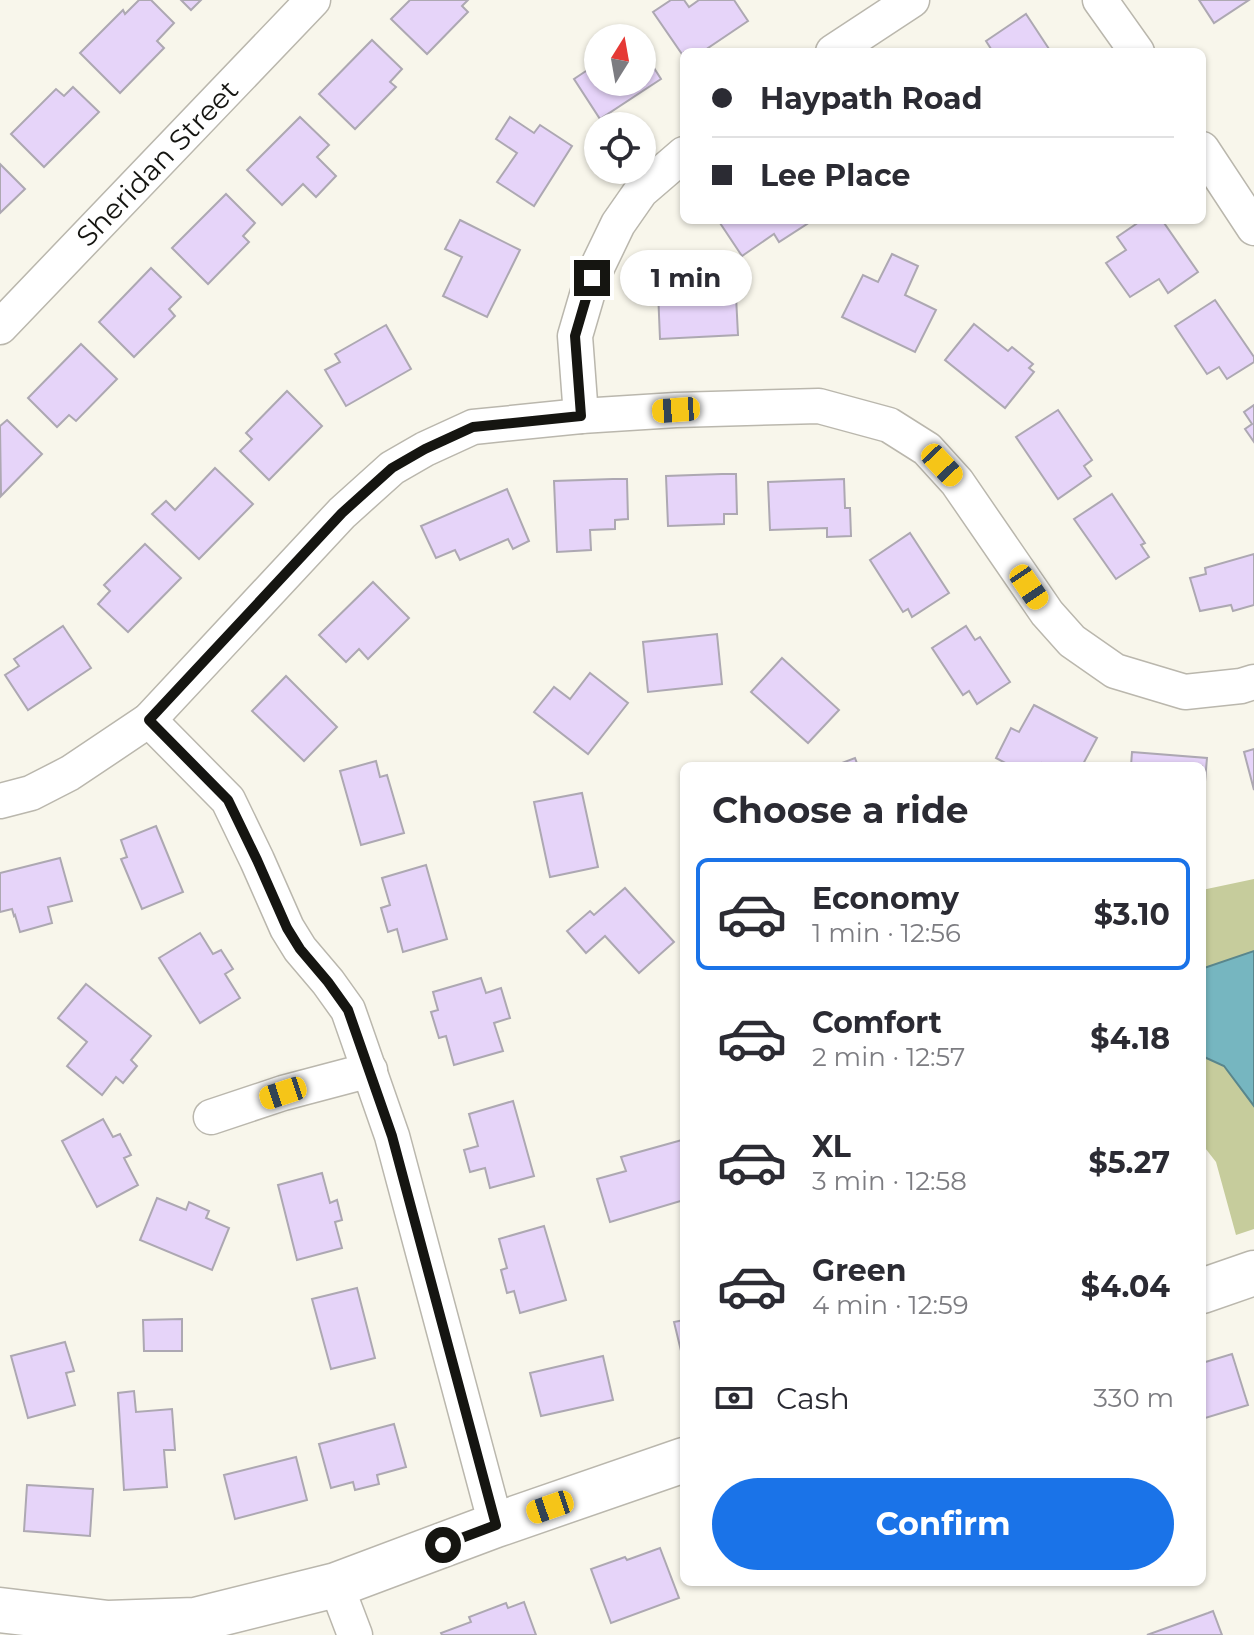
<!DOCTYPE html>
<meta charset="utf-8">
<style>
body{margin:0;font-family:Montserrat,sans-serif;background:#f2f2f3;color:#2b2b33;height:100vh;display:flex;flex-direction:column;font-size:30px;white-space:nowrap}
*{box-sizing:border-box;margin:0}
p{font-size:26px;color:#7c7c81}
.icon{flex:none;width:44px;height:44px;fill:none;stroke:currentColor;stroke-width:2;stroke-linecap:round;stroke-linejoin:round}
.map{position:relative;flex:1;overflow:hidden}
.side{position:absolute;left:680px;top:762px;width:526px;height:824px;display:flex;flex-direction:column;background:#fff;border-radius:12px;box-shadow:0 2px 6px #0004}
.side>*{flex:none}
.guide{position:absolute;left:680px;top:48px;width:526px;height:176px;border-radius:12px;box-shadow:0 2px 6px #0004;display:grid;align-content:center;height:176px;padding:0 32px;background:#fff}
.needle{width:52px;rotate:11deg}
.fabs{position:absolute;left:584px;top:24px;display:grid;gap:16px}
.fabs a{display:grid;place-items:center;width:72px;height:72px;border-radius:50%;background:#fff;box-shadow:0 2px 6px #0004;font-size:40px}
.end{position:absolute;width:36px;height:36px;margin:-18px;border:10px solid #151511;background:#fff;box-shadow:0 0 0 4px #fff}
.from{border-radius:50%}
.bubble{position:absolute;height:56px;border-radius:28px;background:#fff;box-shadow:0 2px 6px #0004;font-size:26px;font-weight:700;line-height:56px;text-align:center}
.car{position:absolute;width:24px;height:48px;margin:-24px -12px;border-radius:10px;box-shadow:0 0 6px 2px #0007;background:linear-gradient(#f5c518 24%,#345 0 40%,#f5c518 0 76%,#345 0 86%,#f5c518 0)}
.guide b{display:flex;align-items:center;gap:28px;height:76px;font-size:30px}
.guide b+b{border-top:2px solid #e1e1e2}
.guide i{width:20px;height:20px;background:#2b2b33}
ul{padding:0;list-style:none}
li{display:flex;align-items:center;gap:24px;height:112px;margin:0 16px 12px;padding:0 16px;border:4px solid transparent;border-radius:12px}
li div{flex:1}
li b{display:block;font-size:30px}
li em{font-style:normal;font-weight:700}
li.active{border-color:#1a73e8}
li>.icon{width:72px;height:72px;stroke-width:1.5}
h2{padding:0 32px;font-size:36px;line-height:96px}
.pay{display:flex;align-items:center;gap:20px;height:88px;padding:0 32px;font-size:30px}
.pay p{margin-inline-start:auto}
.action{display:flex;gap:16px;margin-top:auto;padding:16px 32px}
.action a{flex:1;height:92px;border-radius:48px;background:#1a73e8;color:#fff;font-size:32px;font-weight:700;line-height:92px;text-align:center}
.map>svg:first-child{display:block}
.green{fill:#c6cc9c}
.water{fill:#76b6c0;stroke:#59868c;stroke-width:2}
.building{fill:#e6d4f9;stroke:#ada8b2;stroke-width:2}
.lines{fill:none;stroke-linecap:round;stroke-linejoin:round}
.minor-casing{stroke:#bab7ad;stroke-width:37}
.tertiary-casing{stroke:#bab7ad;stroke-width:47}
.minor{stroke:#fff;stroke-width:34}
.tertiary{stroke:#fff;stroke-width:44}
.route{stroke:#151511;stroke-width:10}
.labels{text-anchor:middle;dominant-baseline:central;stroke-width:6;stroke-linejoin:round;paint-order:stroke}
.street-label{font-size:28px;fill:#151511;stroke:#fff}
</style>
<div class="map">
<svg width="1254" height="1635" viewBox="0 0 1254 1635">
<rect width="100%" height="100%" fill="#f8f6eb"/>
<!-- green -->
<g class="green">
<path d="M1254 879V951L1204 968 1202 976V890Z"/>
<path d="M1202 1056 1224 1066 1254 1106V1229L1236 1235 1216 1162 1202 1144Z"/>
</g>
<!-- water -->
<path class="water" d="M1254 951V1106L1224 1066 1202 1056V976L1204 968Z"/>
<!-- building -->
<g class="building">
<path d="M139 0H151L174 23 157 41 164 48 120 93 80 53 123 10 125 14Z"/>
<path d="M181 0H201L191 10Z"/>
<path d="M410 0H468L462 6 468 12 427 54 391 19Z"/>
<path d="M671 0H684L689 7 699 0H734L748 21 702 52H684V57L653 12Z"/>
<path d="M1199 0H1249L1214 23Z"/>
<path d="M1026 14 1051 52H993L986 41Z"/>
<path d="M628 28 635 38H613Z"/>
<path d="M372 40 402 69 390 82 396 87 355 129 319 94Z"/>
<path d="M642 49 661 79 600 119 574 79 598 63V82H642Z"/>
<path d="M73 87 99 112 44 167 11 134 56 89 64 96Z"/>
<path d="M300 117 329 145 317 157 336 176 316 197 303 184 282 205 247 170Z"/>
<path d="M510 117 534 133 540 125 572 146 534 206 497 182 517 153 496 139Z"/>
<path d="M0 164 25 189 0 213Z"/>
<path d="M226 194 255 223 243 236 249 242 208 284 172 248Z"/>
<path d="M460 220 520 250 487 317 443 296 462 257 445 249Z"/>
<path d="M718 220H808L810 222 779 242 774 234 742 256Z"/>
<path d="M1142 220H1162L1198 272 1168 293 1159 279 1130 297 1106 263 1126 250 1117 237Z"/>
<path d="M892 254 918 266 905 295 936 310 915 352 842 317 863 275 878 282Z"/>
<path d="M151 268 181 297 169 309 175 316 134 357 99 322Z"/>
<path d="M719 287V298L736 296 738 335 660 339 658 291Z"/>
<path d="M1215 300 1254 357V362L1227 379 1219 367 1207 374 1175 326Z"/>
<path d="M974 324 1008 351 1012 347 1033 364 1029 368 1034 372 1005 408 945 360Z"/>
<path d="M386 325 411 369 346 406 325 370 340 362 335 354Z"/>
<path d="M81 344 117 379 76 421 69 415 57 427 28 398Z"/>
<path d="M287 391 322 426 269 480 240 451 252 439 246 433Z"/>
<path d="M1254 405V442L1245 429 1252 424 1244 412Z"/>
<path d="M1058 410 1092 460 1084 466 1091 476 1058 499 1016 437Z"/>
<path d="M7 420 42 454 1 496 0 426Z"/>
<path d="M215 468 253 504 199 559 152 514 166 501 175 510Z"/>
<path d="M722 474H736L737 514H724V524L668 526 666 476Z"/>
<path d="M613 479H627L628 519 615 520V529L590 530 591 550 557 552 554 481Z"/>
<path d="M844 479 845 508H850L851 536 827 537V528L770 530 768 482Z"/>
<path d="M507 489 529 541 513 549 508 539 460 560 455 550 436 558 421 526Z"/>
<path d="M1112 494 1145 543 1141 545 1149 557 1116 579 1074 519Z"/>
<path d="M910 533 949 593 912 617 908 609 903 612 870 560Z"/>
<path d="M145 544 181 578 128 632 98 604 110 591 104 585Z"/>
<path d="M1254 554V605L1233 611 1231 605 1200 611 1190 578 1206 574 1205 568Z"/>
<path d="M373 582 409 618 368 659 359 649 346 662 319 635Z"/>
<path d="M63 626 91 668 28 710 5 675 19 666 14 659Z"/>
<path d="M966 626 975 640 980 637 1010 682 977 704 969 691 963 695 932 648Z"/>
<path d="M717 634 722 684 648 692 643 642Z"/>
<path d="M782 658 839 710 808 743 751 692Z"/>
<path d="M590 673 628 703 588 754 534 712 554 687 570 699Z"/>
<path d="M286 676 337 727 304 761 252 711Z"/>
<path d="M1034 705 1097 738 1082 766H1048L1042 763 1040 766H1011L996 758 1011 728 1019 732Z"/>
<path d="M1254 749V790L1244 752Z"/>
<path d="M1132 752 1207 758 1203 805 1202 766H1131Z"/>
<path d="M855 758 858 766H834Z"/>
<path d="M376 761 380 777 387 775 404 833 361 845 340 771Z"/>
<path d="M582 793 598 867 550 877 534 802Z"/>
<path d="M156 826 183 892 142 909 121 859 127 857 121 840Z"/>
<path d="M60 858 72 901 48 907 52 923 20 932 15 915 14 916 12 909 0 912V873Z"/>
<path d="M426 865 447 939 403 952 397 929 388 932 381 908 390 905 382 878Z"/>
<path d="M625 888 674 942 639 973 605 936 586 953 567 931 590 911 594 915Z"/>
<path d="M200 933 213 954 221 950 233 969 225 974 240 998 200 1023 159 958Z"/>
<path d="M481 978 486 993 501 988 510 1018 494 1023 503 1051 454 1065 446 1036 439 1038 431 1012 438 1010 433 992Z"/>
<path d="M86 984 151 1036 131 1060 137 1066 123 1083 116 1077 102 1095 67 1066 87 1042 58 1018Z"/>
<path d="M513 1101 534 1176 490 1188 485 1168 470 1172 464 1150 478 1146 469 1114Z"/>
<path d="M103 1119 113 1137 120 1134 131 1155 124 1158 138 1185 97 1207 62 1141Z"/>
<path d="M682 1140 684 1146V1200L610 1222 597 1179 626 1171 621 1157Z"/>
<path d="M322 1173 330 1203 337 1200 342 1220 335 1222 342 1248 297 1260 278 1185Z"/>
<path d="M157 1198 186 1210 189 1202 209 1211 206 1218 229 1228 212 1270 140 1240Z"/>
<path d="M544 1226 566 1300 520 1313 514 1291 507 1293 501 1270 507 1268 499 1239Z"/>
<path d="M357 1288 375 1358 331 1369 312 1299Z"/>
<path d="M182 1319V1351H144L143 1320Z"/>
<path d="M684 1320V1359H683L674 1322Z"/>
<path d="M65 1342 74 1371 66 1373 75 1405 28 1418 11 1356Z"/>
<path d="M1232 1354 1248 1405 1202 1419V1363Z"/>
<path d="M603 1356 613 1400 541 1416 530 1373Z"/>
<path d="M134 1391 136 1412 172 1409 175 1450H164L167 1487 124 1490 118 1393Z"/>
<path d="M394 1424 406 1467 377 1475 379 1484 355 1490 353 1482 331 1488 319 1444Z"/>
<path d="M296 1457 307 1500 235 1519 224 1475Z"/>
<path d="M27 1485 93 1489 90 1536 24 1531Z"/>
<path d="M660 1548 679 1598 611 1623 591 1569 625 1557 627 1560Z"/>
<path d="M524 1602 536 1635H442L441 1633 471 1622 469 1617 506 1603 508 1608Z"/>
<path d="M1213 1611 1222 1635H1147L1208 1613Z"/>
</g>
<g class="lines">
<!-- minor casing -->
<g class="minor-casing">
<g id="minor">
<path d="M1100 0 1137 52"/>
<path d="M833 52 912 0"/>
<path d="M1202 149 1254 228"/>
<path d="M0 327 313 0"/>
<path d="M581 416 575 336 592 278 618 224 641 191 684 154"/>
<path d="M149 720 228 800 257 860 287 928 300 949 328 982 348 1010 392 1136 496 1525"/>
<path d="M0 801 31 793 70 773 149 720 342 513 392 468 425 449 473 427 581 416 676 410 819 406 889 425 927 449 957 482 1047 613 1072 641 1115 671 1185 692 1241 686 1254 682"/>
<path d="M211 1117 283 1093 370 1070"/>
<path d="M336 1585 355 1635"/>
</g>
</g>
<!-- tertiary casing -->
<g class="tertiary-casing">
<g id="tertiary">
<path d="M1202 1291 1254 1273"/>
<path d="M0 1610 108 1623 195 1620 336 1585 496 1525 684 1460"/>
</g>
</g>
<!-- minor -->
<use href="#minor" class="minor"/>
<!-- tertiary -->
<use href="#tertiary" class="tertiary"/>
</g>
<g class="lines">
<!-- route -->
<path class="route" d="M443 1545 496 1525 392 1136 348 1010 328 982 300 949 287 928 257 860 228 800 149 720 342 513 392 468 425 449 473 427 581 416 575 336 592 278"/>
</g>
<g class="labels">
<!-- street labels -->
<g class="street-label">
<text transform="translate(157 163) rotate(-46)">Sheridan Street</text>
</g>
</g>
</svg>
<div class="fabs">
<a><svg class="needle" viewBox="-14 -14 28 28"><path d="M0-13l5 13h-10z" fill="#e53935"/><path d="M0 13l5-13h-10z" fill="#7c7c81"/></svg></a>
<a><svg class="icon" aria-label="locate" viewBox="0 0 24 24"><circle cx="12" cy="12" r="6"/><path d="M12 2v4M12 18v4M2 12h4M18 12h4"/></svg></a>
</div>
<i class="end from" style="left:443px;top:1545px"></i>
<i class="end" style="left:592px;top:278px"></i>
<div class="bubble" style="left:620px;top:250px;width:132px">1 min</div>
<i class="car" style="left:676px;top:410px;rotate:266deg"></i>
<i class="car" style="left:942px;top:465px;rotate:137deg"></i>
<i class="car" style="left:1029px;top:587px;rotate:146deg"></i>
<i class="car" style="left:283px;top:1093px;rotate:252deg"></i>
<i class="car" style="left:550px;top:1507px;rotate:251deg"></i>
<div class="guide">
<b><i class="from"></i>Haypath Road</b>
<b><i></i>Lee Place</b>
</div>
<section class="side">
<h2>Choose a ride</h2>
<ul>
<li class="active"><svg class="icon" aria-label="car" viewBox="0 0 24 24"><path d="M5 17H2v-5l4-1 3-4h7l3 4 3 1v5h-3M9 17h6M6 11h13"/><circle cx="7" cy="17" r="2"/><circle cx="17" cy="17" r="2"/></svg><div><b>Economy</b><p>1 min · 12:56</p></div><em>$3.10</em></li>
<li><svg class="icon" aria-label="car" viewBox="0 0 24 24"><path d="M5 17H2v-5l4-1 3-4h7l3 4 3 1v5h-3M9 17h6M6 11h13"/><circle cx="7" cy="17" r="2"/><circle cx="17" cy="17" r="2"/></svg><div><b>Comfort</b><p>2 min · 12:57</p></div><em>$4.18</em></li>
<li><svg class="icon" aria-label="car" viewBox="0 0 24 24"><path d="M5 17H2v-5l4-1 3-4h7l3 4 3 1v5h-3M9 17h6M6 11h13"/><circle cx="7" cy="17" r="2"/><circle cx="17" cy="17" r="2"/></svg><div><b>XL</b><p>3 min · 12:58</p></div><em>$5.27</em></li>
<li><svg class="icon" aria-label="car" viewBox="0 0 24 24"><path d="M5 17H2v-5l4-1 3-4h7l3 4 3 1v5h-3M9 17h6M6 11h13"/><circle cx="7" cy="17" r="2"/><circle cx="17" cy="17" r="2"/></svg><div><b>Green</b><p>4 min · 12:59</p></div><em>$4.04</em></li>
</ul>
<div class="pay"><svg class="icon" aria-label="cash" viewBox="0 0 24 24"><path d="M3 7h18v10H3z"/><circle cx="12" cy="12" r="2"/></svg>Cash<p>330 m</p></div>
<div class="action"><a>Confirm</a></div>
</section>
</div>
